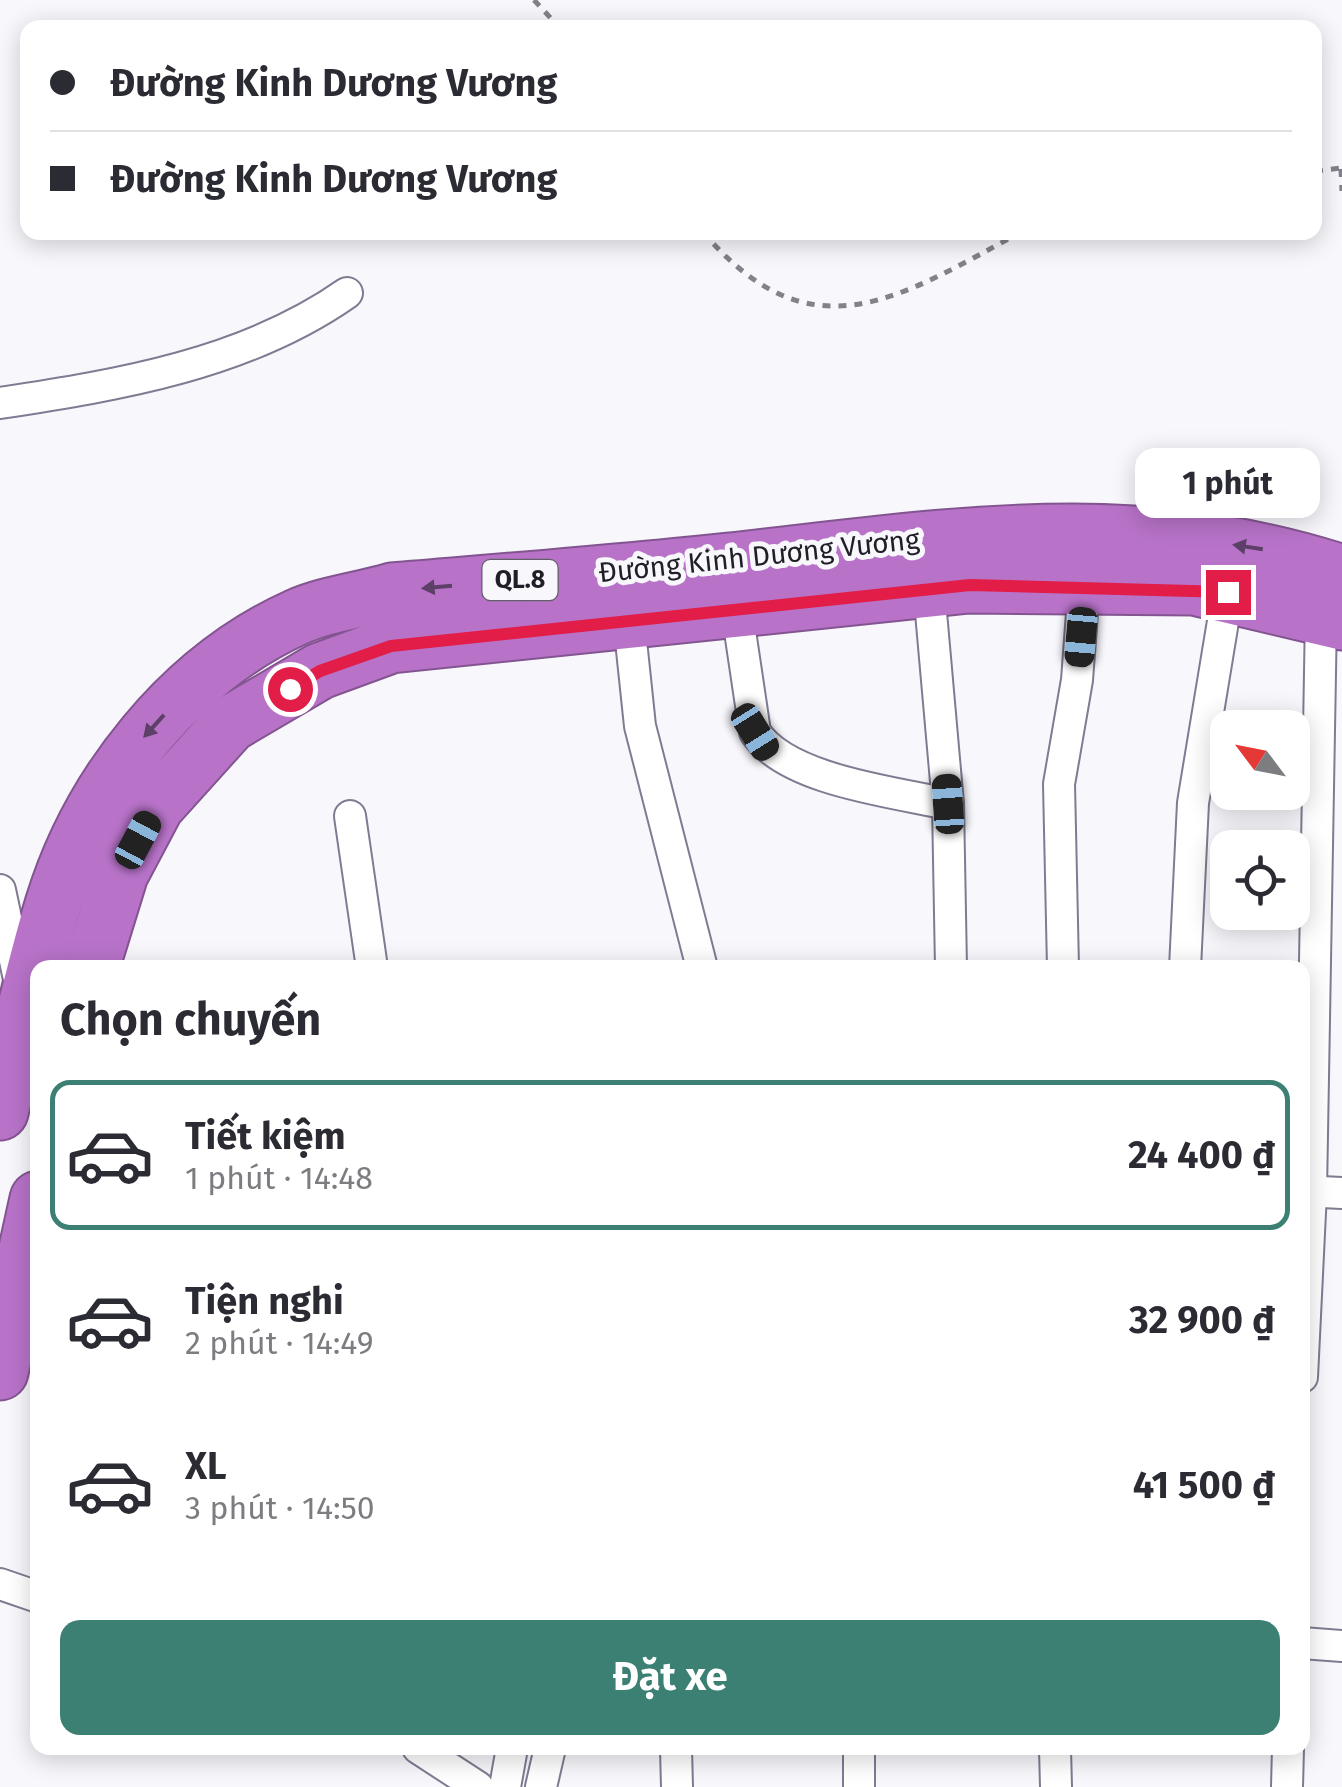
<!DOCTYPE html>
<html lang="vi">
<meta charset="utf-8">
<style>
body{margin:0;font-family:"Fira Sans",sans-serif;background:#f7f7f7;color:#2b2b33;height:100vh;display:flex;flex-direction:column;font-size:38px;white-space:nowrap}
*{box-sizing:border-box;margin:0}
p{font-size:32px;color:#7c7c81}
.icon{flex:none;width:55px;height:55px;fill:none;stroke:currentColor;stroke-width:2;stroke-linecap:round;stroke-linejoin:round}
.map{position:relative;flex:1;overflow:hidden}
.details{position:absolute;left:30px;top:960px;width:1280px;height:795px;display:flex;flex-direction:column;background:#fff;border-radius:20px;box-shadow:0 5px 25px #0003}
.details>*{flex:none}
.guide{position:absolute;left:20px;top:20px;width:1302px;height:220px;border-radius:20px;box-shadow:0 5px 25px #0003;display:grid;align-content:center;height:220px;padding:0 30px;background:#fff}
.needle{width:65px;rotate:302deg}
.tools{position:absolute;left:1210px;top:710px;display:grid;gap:20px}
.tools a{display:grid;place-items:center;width:100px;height:100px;border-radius:20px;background:#fff;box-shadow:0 5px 25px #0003;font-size:50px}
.end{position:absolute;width:45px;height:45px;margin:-22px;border:12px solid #e11d48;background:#fff;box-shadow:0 0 0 5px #fff}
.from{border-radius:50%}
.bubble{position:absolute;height:70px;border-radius:20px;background:#fff;box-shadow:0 5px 25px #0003;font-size:32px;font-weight:700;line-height:70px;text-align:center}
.car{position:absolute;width:30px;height:60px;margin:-30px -15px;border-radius:12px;box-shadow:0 0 8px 2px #0007;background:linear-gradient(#222 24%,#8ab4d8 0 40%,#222 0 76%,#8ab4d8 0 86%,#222 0)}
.guide b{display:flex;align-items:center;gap:35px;height:95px;font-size:38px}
.guide b+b{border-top:2px solid #e1e1e2}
.guide i{width:25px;height:25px;background:#2b2b33}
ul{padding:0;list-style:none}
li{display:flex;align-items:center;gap:30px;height:150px;margin:0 20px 15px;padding:0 10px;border:5px solid transparent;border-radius:20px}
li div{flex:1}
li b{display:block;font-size:38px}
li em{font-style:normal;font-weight:700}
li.selected{border-color:#3c8074}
li>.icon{width:90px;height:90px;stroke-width:1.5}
h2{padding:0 30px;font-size:45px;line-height:120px}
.action{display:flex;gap:20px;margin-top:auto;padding:20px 30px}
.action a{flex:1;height:115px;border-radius:20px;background:#3c8074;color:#fff;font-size:40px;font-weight:700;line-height:115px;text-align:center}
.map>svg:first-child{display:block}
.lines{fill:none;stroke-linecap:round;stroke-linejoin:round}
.street-casing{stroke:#807b92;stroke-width:34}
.highway-casing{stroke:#835590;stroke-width:59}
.path{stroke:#838189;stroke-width:5;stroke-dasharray:8 8;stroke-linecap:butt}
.street{stroke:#fff;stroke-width:30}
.highway{stroke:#b873c9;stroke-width:55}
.oneway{fill:#5d4068}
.route{stroke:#e11d48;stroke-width:12}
.labels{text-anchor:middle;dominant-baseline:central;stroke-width:10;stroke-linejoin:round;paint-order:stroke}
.shield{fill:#f8f7fc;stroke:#615f67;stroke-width:2.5}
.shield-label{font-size:25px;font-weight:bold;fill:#201e27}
.street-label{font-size:28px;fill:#201e27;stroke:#f8f7fc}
</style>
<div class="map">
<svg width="1342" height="1787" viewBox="0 0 1342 1787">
<rect width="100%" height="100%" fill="#f8f7fc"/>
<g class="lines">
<!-- street casing -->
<g class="street-casing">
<g id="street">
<path d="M0 403C119 385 246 364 347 293"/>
<path d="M929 590 948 804 951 968"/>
<path d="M737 611 755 732C786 780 893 792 948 804"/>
<path d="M629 622 640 726 702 968"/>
<path d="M350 816 372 968"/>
<path d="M0 890 20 984"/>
<path d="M1063 968 1059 784 1077 680 1084 586"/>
<path d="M1185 968 1193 803 1228 591"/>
<path d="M1302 1191 1342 1193"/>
<path d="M1302 1377 1311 1192 1321 615"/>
<path d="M0 1584 38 1597"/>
<path d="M1302 1643 1342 1646"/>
<path d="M418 1748 478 1787"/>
<path d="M676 1748 677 1787"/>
<path d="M1055 1748 1056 1787"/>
<path d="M505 1787 512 1748"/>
<path d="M541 1787 550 1748"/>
<path d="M859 1787V1748"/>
<path d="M1287 1787 1288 1748"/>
</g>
</g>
<!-- highway casing -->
<g class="highway-casing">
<g id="highway">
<path d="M91 968 120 874 156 806 230 724 320 671 391 645 969 585 1194 587 1342 622"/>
<path d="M0 1112C18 1043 32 973 53 905 90 784 180 670 297 617 326 604 362 600 392 591 511 581 630 572 748 559 956 536 1138 506 1342 573"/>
<path d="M0 1372 38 1199"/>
</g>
</g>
<!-- path -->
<g class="path">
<path d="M534 0 560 28"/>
<path d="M1341 169 1342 191"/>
<path d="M1315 171 1342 168"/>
<path d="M703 232C811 359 899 298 1021 232"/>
</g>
<!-- street -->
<use href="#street" class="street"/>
<!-- highway -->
<use href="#highway" class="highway"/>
</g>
<!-- one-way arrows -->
<defs><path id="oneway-solid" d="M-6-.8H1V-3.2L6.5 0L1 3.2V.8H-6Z" transform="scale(2.5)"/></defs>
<g class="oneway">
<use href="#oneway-solid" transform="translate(1248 547) rotate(-171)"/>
<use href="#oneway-solid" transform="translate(437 587) rotate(175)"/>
<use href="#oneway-solid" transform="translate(154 726) rotate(132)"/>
</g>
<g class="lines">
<!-- route -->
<path class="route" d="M290 689 320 671 391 646 970 585 1228 592"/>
</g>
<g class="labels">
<!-- shield labels -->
<rect class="shield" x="482.5" y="560" width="75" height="40" rx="8"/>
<g class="shield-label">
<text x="520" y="580">QL.8</text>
</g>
<!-- street labels -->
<g class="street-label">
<text transform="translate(759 556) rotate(-6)">Đường Kinh Dương Vương</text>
</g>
</g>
</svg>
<div class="tools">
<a><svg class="needle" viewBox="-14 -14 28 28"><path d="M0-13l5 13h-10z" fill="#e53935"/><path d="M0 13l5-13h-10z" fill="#7c7c81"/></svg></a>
<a><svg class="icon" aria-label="locate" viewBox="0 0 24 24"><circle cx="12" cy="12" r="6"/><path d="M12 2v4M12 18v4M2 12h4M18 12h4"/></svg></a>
</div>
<i class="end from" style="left:290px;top:689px"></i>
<i class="end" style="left:1228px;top:592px"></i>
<div class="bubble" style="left:1135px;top:448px;width:185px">1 phút</div>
<i class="car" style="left:1081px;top:637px;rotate:185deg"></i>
<i class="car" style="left:755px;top:732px;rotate:148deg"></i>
<i class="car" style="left:948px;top:804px;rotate:356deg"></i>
<i class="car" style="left:138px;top:840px;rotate:28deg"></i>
<div class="guide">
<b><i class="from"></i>Đường Kinh Dương Vương</b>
<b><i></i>Đường Kinh Dương Vương</b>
</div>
<section class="details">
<h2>Chọn chuyến</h2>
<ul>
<li class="selected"><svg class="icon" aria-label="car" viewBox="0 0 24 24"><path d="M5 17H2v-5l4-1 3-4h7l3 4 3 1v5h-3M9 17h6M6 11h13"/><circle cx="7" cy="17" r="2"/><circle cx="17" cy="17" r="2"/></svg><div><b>Tiết kiệm</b><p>1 phút · 14:48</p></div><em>24 400 ₫</em></li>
<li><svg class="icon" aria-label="car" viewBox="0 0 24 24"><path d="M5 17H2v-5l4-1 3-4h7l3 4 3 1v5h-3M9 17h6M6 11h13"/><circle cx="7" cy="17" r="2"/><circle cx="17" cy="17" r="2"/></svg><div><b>Tiện nghi</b><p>2 phút · 14:49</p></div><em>32 900 ₫</em></li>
<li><svg class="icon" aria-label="car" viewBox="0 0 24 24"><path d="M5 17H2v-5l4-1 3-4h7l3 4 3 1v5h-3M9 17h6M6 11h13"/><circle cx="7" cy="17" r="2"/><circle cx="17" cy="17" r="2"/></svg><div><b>XL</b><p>3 phút · 14:50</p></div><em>41 500 ₫</em></li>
</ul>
<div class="action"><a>Đặt xe</a></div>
</section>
</div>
